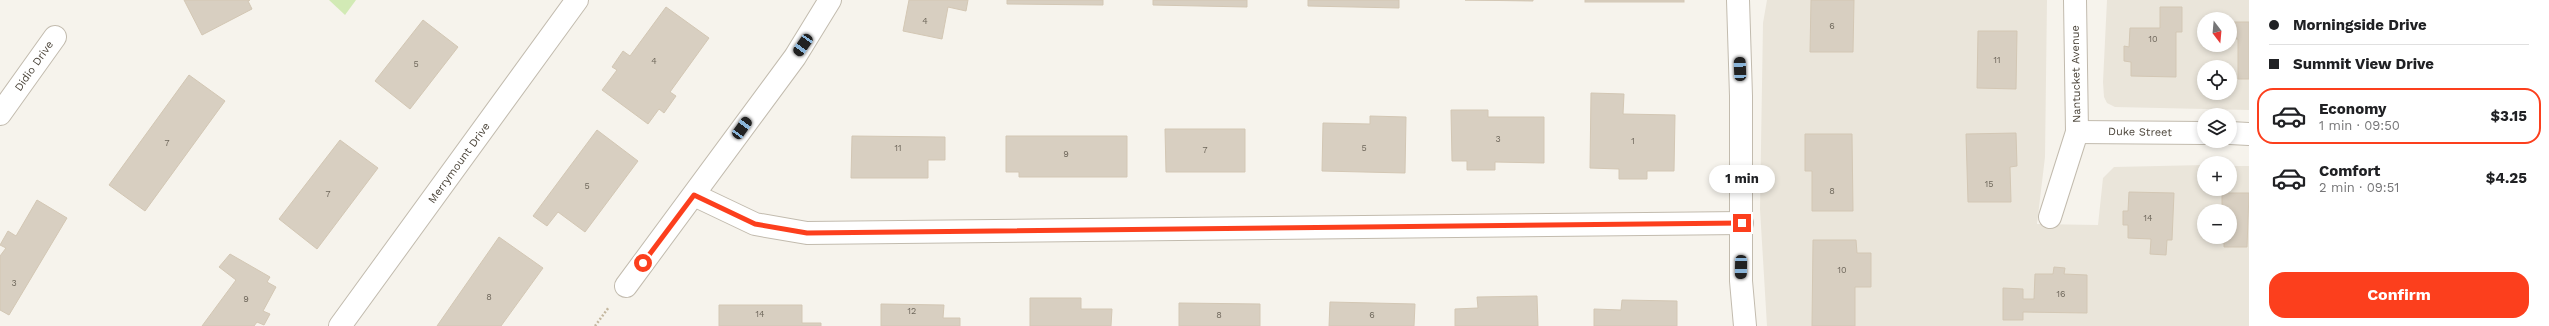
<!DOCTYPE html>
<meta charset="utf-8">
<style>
body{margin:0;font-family:"Work Sans",sans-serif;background:#f6f6f6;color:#202124;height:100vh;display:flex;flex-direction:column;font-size:15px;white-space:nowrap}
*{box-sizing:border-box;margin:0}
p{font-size:13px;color:#757577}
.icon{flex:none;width:22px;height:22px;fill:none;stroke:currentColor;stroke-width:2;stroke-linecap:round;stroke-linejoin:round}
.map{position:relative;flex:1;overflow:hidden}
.drawer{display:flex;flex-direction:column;background:#fff;width:300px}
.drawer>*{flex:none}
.hud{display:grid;align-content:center;height:88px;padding:0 20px;background:#fff}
.needle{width:26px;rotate:164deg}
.fabs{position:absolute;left:2197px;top:12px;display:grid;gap:8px}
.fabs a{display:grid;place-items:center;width:40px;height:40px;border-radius:50%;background:#fff;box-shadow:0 2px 6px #0003;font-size:20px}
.end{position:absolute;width:18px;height:18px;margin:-9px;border:5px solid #fc3f1d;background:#fff;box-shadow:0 0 0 2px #fff}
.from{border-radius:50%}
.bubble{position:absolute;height:28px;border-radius:14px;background:#fff;box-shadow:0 2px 6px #0003;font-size:13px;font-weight:700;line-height:28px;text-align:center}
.car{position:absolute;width:12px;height:24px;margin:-12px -6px;border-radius:5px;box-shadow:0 0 3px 1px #0007;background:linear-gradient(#222 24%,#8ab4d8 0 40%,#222 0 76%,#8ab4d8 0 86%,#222 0)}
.hud b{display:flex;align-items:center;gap:14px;height:38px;font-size:15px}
.hud b+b{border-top:1px solid #e0e0e0}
.hud i{width:10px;height:10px;background:#202124}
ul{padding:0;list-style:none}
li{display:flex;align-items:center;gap:12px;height:56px;margin:0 8px 6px;padding:0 12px;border:2px solid transparent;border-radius:16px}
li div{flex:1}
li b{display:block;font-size:15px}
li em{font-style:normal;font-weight:700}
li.selected{border-color:#fc3f1d}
li>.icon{width:36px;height:36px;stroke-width:1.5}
.button{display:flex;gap:8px;margin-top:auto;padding:8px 20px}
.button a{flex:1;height:46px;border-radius:16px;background:#fc3f1d;color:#fff;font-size:16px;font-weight:700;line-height:46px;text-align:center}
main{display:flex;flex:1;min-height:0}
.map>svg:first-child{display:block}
.residential{fill:#eae5da;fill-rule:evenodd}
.green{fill:#d2eab5}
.building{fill:#d8cfc1;stroke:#d3c7b4}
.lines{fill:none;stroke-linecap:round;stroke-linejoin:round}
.street-casing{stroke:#c2bbae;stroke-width:24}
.path{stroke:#c4b79f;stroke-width:2.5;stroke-dasharray:2 2;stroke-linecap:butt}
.street{stroke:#fff;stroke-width:22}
.route{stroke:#fc3f1d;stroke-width:5}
.labels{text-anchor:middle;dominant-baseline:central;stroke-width:3.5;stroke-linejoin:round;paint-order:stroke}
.number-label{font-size:9px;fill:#6e675b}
.street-label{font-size:11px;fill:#4b4439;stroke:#fff}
</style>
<main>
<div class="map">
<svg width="2249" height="326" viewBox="0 0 2249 326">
<rect width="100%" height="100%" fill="#f6f3ec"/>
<!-- residential -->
<g class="residential">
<path d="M1767 0H2047L2045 157 2037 224 2098 225 2103 178 2114 167 2204 165V189H2230V166H2249V326H1767L1760 209 1763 23ZM2204 211H2230V237H2204Z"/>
<path d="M2107 0H2249V110L2115 107 2107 103 2104 97 2103 82ZM2204 19H2230V45H2204ZM2204 67H2230V93H2204Z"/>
</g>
<!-- green -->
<path class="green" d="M329 0H356L345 15Z"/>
<!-- building -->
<g class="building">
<path d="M184 0H250L248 1 252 9 202 35Z"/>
<path d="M909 0H968L966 11 948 7 942 39 903 31Z"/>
<path d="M1007 0H1103V5L1007 4Z"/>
<path d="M1153 0H1247V7L1153 5Z"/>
<path d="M1308 0H1399V8L1308 6Z"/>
<path d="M1465 0H1533V1Z"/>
<rect x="1585" y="0" width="99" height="2"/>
<path d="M1811 0H1854L1853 52H1810Z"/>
<path d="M666 7 709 38 670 92 676 96 664 113 659 109 648 124 602 90 617 70 612 67 623 51 630 56Z"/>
<path d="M2160 7H2182V32H2176V77L2131 76V62L2124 61V46L2129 47 2130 28H2160Z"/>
<path d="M423 20 458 47 410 109 375 81Z"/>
<path d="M2232 22H2249V79H2238V39H2232Z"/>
<path d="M1978 31H2017L2016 89 1977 88Z"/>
<path d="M189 75 225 101 145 211 109 185Z"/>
<path d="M1591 93 1624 94 1623 114 1675 115 1674 171H1647V179H1619V169L1590 168Z"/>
<path d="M1451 110H1488V117H1544V163L1495 162V170H1467V161H1452Z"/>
<path d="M1370 116 1406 117 1405 173 1322 171 1323 123 1370 124Z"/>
<path d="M1165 129H1245V172H1166Z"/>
<path d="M597 130 638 161 585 232 558 212 547 226 533 216Z"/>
<path d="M2016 133 2017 166 2010 167 2011 202H1968L1966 134Z"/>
<path d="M1805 134H1852L1853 211H1812V171H1805Z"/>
<path d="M852 136 945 137V160H928V178H851Z"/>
<path d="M1006 136H1127V177H1019V172H1006Z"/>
<path d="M340 140 378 168 317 249 279 219Z"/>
<path d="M2129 192 2174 193 2172 240H2167L2166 255 2150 254 2151 239 2128 238V225H2123V211H2128Z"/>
<path d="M2222 193H2249L2247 247H2224V237H2230V211H2222Z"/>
<path d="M37 200 67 218 9 315 0 310V256L6 248 0 245 8 231 16 236Z"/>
<rect x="2203" y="214" width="1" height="19"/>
<path d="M499 237 543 268 501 326H437Z"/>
<path d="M1813 240H1856L1857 253H1871V287H1855V326H1812Z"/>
<path d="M230 254 270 277 267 282 276 287 263 311 270 314 264 325 257 322 254 326H202L236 280 219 267Z"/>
<path d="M2054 267 2065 268 2064 274 2087 275V313L2023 312V320H2003V288L2023 289V299H2034L2035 274H2053Z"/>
<path d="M1537 296 1538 326H1455V309L1478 308 1477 297Z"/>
<path d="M1030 298H1081V309H1112L1111 326H1030Z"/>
<path d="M1622 300 1677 301V326H1594V309L1621 310Z"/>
<path d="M1330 302 1415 304 1414 326H1329Z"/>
<path d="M1179 303 1260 304V326H1179Z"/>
<path d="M881 304 944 305 943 318H960V326H881Z"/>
<path d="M719 305H802V323H821V326H719Z"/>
</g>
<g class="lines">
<!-- street casing -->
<g class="street-casing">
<g id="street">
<path d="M1738 0 1741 96V281L1745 326"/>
<path d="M0 114 55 37"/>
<path d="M2077 132 2204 133"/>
<path d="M2230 133 2249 134"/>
<path d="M694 195 755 224 807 233 1742 223"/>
<path d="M2050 217 2077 132 2075 0"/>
<path d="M626 286 795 57 830 0"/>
<path d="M340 326 577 0"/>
</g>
</g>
<!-- path -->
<path class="path" d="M595 326 609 307"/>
<!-- street -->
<use href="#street" class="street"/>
</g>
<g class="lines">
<!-- route -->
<path class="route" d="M643 263 694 195 755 224 807 233 1742 223"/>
</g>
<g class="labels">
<!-- number labels -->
<g class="number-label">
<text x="925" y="21">4</text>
<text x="1832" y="26">6</text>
<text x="2153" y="39">10</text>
<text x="1997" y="60">11</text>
<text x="654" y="61">4</text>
<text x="416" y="64">5</text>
<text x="1498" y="139">3</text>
<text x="1633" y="141">1</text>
<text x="167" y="143">7</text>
<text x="898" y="148">11</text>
<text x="1364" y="148">5</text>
<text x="1205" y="150">7</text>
<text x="1066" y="154">9</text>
<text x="1989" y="184">15</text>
<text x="587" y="186">5</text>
<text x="1832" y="191">8</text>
<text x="328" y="194">7</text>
<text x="2148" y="218">14</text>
<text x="1842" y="270">10</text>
<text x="14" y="283">3</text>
<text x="2061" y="294">16</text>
<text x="489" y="297">8</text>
<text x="246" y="299">9</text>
<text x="912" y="311">12</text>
<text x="760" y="314">14</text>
<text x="1219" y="315">8</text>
<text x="1372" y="315">6</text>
</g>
<!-- street labels -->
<g class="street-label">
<text transform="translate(34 66) rotate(-55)">Didio Drive</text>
<text transform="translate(2076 74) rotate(-91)">Nantucket Avenue</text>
<text transform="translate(2140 132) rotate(1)">Duke Street</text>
<text transform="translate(459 163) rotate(-54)">Merrymount Drive</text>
</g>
</g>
</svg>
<div class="fabs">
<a><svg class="needle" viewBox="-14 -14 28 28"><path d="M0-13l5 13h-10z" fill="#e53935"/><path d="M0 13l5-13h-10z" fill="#757577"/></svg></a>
<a><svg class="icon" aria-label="locate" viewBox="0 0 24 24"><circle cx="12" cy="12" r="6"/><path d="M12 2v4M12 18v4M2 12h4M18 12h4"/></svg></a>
<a><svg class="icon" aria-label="layers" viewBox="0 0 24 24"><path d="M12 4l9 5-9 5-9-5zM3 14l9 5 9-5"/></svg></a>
<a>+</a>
<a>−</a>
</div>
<i class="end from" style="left:643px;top:263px"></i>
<i class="end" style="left:1742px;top:223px"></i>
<div class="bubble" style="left:1709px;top:165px;width:66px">1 min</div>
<i class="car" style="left:803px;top:45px;rotate:215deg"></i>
<i class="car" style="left:1740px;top:69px;rotate:358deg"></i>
<i class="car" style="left:742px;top:128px;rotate:36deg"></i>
<i class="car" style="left:1741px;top:267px;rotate:181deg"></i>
</div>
<section class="drawer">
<div class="hud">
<b><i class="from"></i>Morningside Drive</b>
<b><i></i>Summit View Drive</b>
</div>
<ul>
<li class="selected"><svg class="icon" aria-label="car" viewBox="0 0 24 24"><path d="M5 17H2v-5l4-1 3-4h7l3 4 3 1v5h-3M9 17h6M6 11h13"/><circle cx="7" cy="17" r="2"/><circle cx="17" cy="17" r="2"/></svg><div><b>Economy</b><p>1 min · 09:50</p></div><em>$3.15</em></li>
<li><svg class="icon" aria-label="car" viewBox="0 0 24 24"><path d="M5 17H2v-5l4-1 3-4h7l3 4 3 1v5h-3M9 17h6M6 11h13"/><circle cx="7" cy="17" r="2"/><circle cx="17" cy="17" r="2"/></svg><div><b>Comfort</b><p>2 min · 09:51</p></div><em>$4.25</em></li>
</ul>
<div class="button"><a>Confirm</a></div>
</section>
</main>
